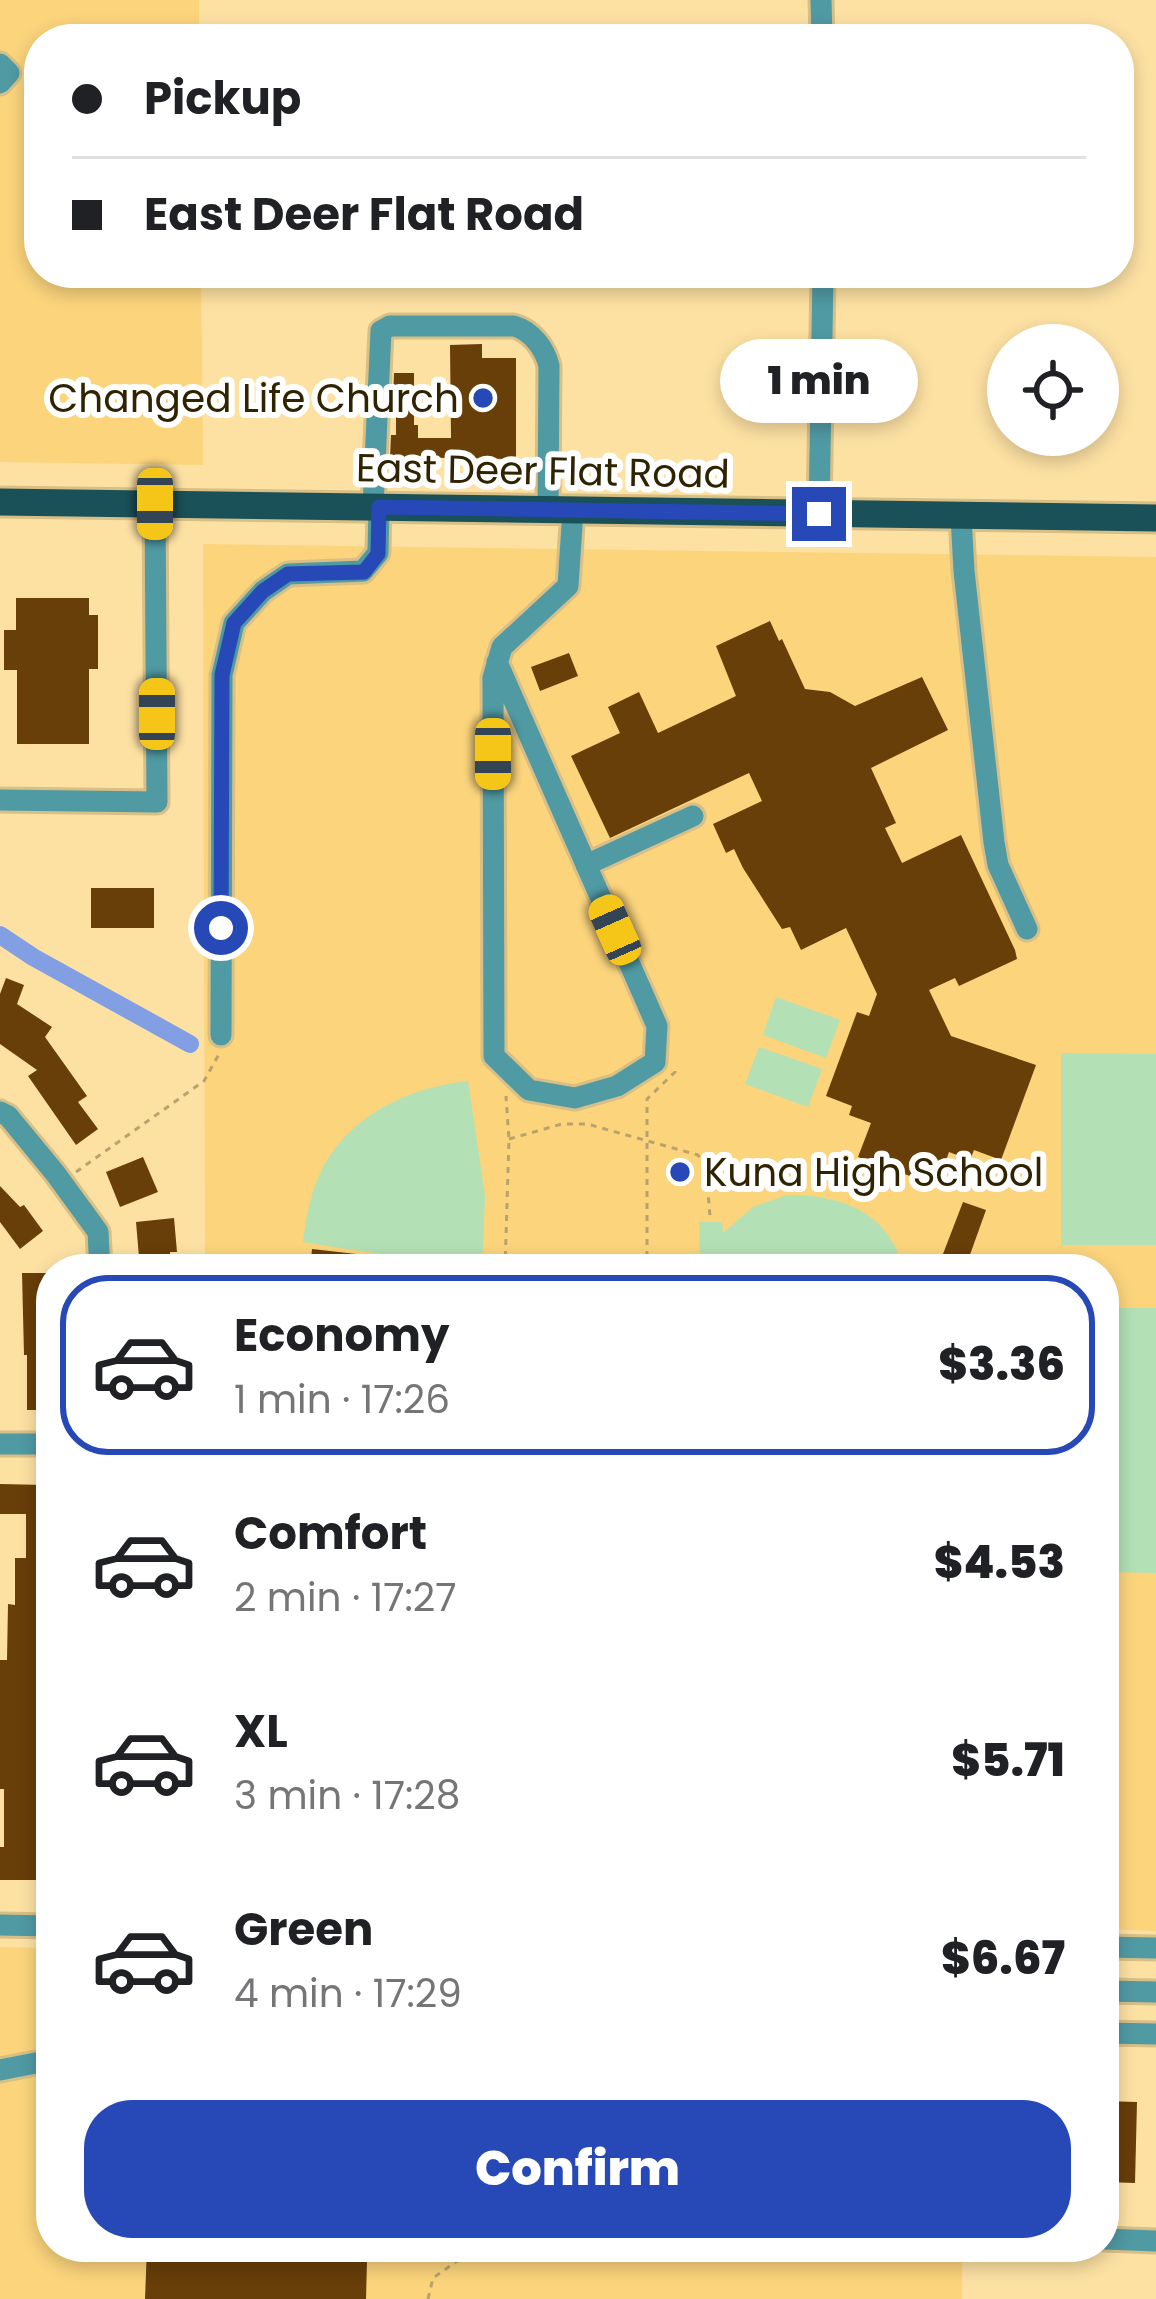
<!DOCTYPE html>
<meta charset="utf-8">
<style>
body{margin:0;font-family:Poppins,sans-serif;background:#f2f2f2;color:#202124;height:100vh;display:flex;flex-direction:column;font-size:45px;white-space:nowrap}
*{box-sizing:border-box;margin:0}
p{font-size:39px;color:#757577}
.icon{flex:none;width:66px;height:66px;fill:none;stroke:currentColor;stroke-width:2;stroke-linecap:round;stroke-linejoin:round}
.map{position:relative;flex:1;overflow:hidden}
.details{position:absolute;left:36px;top:1254px;width:1083px;height:1008px;display:flex;flex-direction:column;background:#fff;border-radius:48px;box-shadow:0 6px 18px #0003}
.details>*{flex:none}
.hud{position:absolute;left:24px;top:24px;width:1110px;height:264px;border-radius:48px;box-shadow:0 6px 18px #0003;display:grid;align-content:center;height:264px;padding:0 48px;background:#fff}
.controls{position:absolute;left:987px;top:324px;display:grid;gap:24px}
.controls a{display:grid;place-items:center;width:132px;height:132px;border-radius:50%;background:#fff;box-shadow:0 6px 18px #0003;font-size:60px}
.end{position:absolute;width:54px;height:54px;margin:-27px;border:15px solid #2748b7;background:#fff;box-shadow:0 0 0 6px #fff}
.from{border-radius:50%}
.bubble{position:absolute;height:84px;border-radius:42px;background:#fff;box-shadow:0 6px 18px #0003;font-size:39px;font-weight:800;line-height:84px;text-align:center}
.car{position:absolute;width:36px;height:72px;margin:-36px -18px;border-radius:15px;box-shadow:0 0 9px 3px #0007;background:linear-gradient(#f5c518 24%,#345 0 40%,#f5c518 0 76%,#345 0 86%,#f5c518 0)}
.hud b{display:flex;align-items:center;gap:42px;height:114px;font-size:45px}
.hud b+b{border-top:3px solid #e0e0e0}
.hud i{width:30px;height:30px;background:#202124}
ul{padding:21px 0 0;list-style:none}
li{display:flex;align-items:center;gap:36px;height:180px;margin:0 24px 18px;padding:0 24px;border:6px solid transparent;border-radius:48px}
li div{flex:1}
li b{display:block;font-size:45px}
li em{font-style:normal;font-weight:800}
li.selected{border-color:#2748b7}
li>.icon{width:108px;height:108px;stroke-width:1.5}
.action{display:flex;gap:24px;margin-top:auto;padding:24px 48px}
.action a{flex:1;height:138px;border-radius:48px;background:#2748b7;color:#fff;font-size:48px;font-weight:800;line-height:138px;text-align:center}
.map>svg:first-child{display:block}
.built{fill:#fbd47c}
.green{fill:#b3e0b5}
.lines{fill:none;stroke-linecap:round;stroke-linejoin:round}
.canal{stroke:#829fe4;stroke-width:18}
.building{fill:#683e09}
.minor-casing{stroke:#d8bf86;stroke-width:27}
.major-casing{stroke:#d8bf86;stroke-width:33}
.path{stroke:#b9a26e;stroke-width:3;stroke-dasharray:6 6;stroke-linecap:butt}
.minor{stroke:#509aa4;stroke-width:21}
.major{stroke:#1a5057;stroke-width:27}
.route{stroke:#2748b7;stroke-width:15}
.poi-dot{fill:#2748b7;stroke:#fff;stroke-width:4.5}
.labels{text-anchor:middle;dominant-baseline:central;stroke-width:12;stroke-linejoin:round;paint-order:stroke}
.poi-label{font-size:39px;fill:#302301;stroke:#fff;text-anchor:end}
.street-label{font-size:39px;fill:#302301;stroke:#fff}
</style>
<div class="map">
<svg width="1156" height="2299" viewBox="0 0 1156 2299">
<rect width="100%" height="100%" fill="#fde1a3"/>
<!-- built -->
<g class="built">
<path d="M0 0H199V39H39V273H201L203 465 0 462Z"/>
<path d="M203 544 1156 557V1931L1104 1929V1269H205Z"/>
<path d="M0 1947 51 1948V2247H962V2299H0Z"/>
</g>
<!-- green -->
<g class="green">
<path d="M776 997 840 1020 826 1058 763 1035Z"/>
<path d="M759 1047 822 1069 808 1107 745 1084Z"/>
<path d="M1061 1053 1156 1054V1245H1061Z"/>
<path d="M468 1081 485 1195 483 1252C455 1270 339 1247 303 1242 306 1220 309 1199 318 1178 344 1117 406 1088 468 1081Z"/>
<path d="M787 1195C841 1195 888 1211 904 1269H700L699 1222H722L723 1233 753 1207Z"/>
<path d="M1104 1308H1156V1573L1104 1572Z"/>
</g>
<g class="lines">
<!-- canal -->
<path class="canal" d="M0 935 33 957 190 1044"/>
</g>
<!-- building -->
<g class="building">
<path d="M482 344V358H516V459L390 457 391 435H396V402H393L394 373H414V425H418V438H451L450 345Z"/>
<path d="M16 598H89V615H98V669H89V744H17V670H4V630H16Z"/>
<path d="M770 621 779 641 782 639 805 689 830 692 855 706 922 677 948 730 871 768 896 823 885 828 902 863 961 835 1015 950 1017 959 959 986 955 978 929 990 951 1036 1036 1065 1001 1160 974 1150 970 1160 949 1152 937 1186 858 1157 871 1123 849 1115 852 1106 826 1096 857 1012 869 1016 877 994 846 928 801 950 790 927 782 929 743 868 734 849 726 853 713 824 762 801 749 773 610 838 571 756 620 733 608 707 639 692 658 733 736 696 716 646Z"/>
<path d="M569 653 578 676 540 691 531 667Z"/>
<rect x="91" y="888" width="63" height="40"/>
<path d="M6 978 24 985 17 1004 52 1027 45 1037 87 1096 78 1102 98 1129 76 1145 28 1076 37 1070 0 1044V994Z"/>
<path d="M143 1157 158 1192 120 1207 106 1172Z"/>
<path d="M0 1186 20 1207 24 1205 43 1231 20 1249 0 1222Z"/>
<path d="M963 1202 986 1210 967 1263 943 1254Z"/>
<path d="M174 1218 177 1252H170V1269H140L136 1222Z"/>
<path d="M312 1249 409 1260V1269H310Z"/>
<path d="M22 1273H51V1410H27V1355H24Z"/>
<path d="M0 1484 46 1485V1495H51L50 1680H43V1756H47V1777H36V1805H41V1837H37V1880H0V1847H4V1789H0V1660H7L8 1604 15 1605V1558H26V1514H0Z"/>
<path d="M1104 2101 1137 2102 1135 2183 1104 2182Z"/>
<path d="M147 2247H332V2260L367 2261 366 2299H145Z"/>
</g>
<g class="lines">
<!-- minor casing -->
<g class="minor-casing">
<g id="minor">
<path d="M821 0 822 39"/>
<path d="M0 64 9 73 0 83"/>
<path d="M373 507 381 331 390 326H514C532 331 545 349 549 366L548 510"/>
<path d="M819 515 823 273"/>
<path d="M961 516 964 571 994 842 998 865 1027 929"/>
<path d="M497 662 657 1026 655 1062 617 1086 575 1098 529 1090 494 1056 493 678 502 647 568 586 573 510"/>
<path d="M0 800 157 802 155 504"/>
<path d="M586 865 693 816"/>
<path d="M221 1035 222 675 234 623 263 591 288 574 363 571 378 553 379 507"/>
<path d="M0 1112 8 1116 55 1173 98 1232 100 1269"/>
<path d="M0 1444H51"/>
<path d="M0 1925 51 1926"/>
<path d="M1104 1947 1156 1948"/>
<path d="M1104 1991 1156 1992"/>
<path d="M1104 2033 1156 2034"/>
<path d="M0 2070 51 2060"/>
<path d="M1104 2239 1156 2241"/>
</g>
</g>
<!-- major casing -->
<g class="major-casing">
<path id="major" d="M0 502 1156 518"/>
</g>
<!-- path -->
<g class="path">
<path d="M509 1139 562 1124H587L698 1155 706 1168 710 1216"/>
<path d="M76 1172 204 1081 219 1054"/>
<path d="M505 1269 509 1139 506 1096"/>
<path d="M647 1269V1099L675 1072V1066"/>
<path d="M428 2299 433 2278 464 2256 470 2247"/>
</g>
<!-- minor -->
<use href="#minor" class="minor"/>
<!-- major -->
<use href="#major" class="major"/>
</g>
<g class="lines">
<!-- route -->
<path class="route" d="M221 928 222 675 234 623 263 591 288 574 364 572 378 554 379 507 819 514"/>
</g>
<!-- markers -->
<g class="poi-dot">
<circle cx="483" cy="398" r="12"/>
<circle cx="680" cy="1172" r="12"/>
</g>
<g class="labels">
<!-- poi labels -->
<g class="poi-label">
<text x="459" y="398">Changed Life Church</text>
<text x="704" y="1172" text-anchor="start">Kuna High School</text>
</g>
<!-- street labels -->
<g class="street-label">
<text transform="translate(543 471) rotate(1)">East Deer Flat Road</text>
</g>
</g>
</svg>
<div class="controls">
<a><svg class="icon" aria-label="locate" viewBox="0 0 24 24"><circle cx="12" cy="12" r="6"/><path d="M12 2v4M12 18v4M2 12h4M18 12h4"/></svg></a>
</div>
<i class="end from" style="left:221px;top:928px"></i>
<i class="end" style="left:819px;top:514px"></i>
<div class="bubble" style="left:720px;top:339px;width:198px">1 min</div>
<i class="car" style="left:155px;top:504px;rotate:180deg"></i>
<i class="car" style="left:157px;top:714px;rotate:0deg"></i>
<i class="car" style="left:493px;top:754px;rotate:180deg"></i>
<i class="car" style="left:615px;top:930px;rotate:336deg"></i>
<div class="hud">
<b><i class="from"></i>Pickup</b>
<b><i></i>East Deer Flat Road</b>
</div>
<section class="details">
<ul>
<li class="selected"><svg class="icon" aria-label="car" viewBox="0 0 24 24"><path d="M5 17H2v-5l4-1 3-4h7l3 4 3 1v5h-3M9 17h6M6 11h13"/><circle cx="7" cy="17" r="2"/><circle cx="17" cy="17" r="2"/></svg><div><b>Economy</b><p>1 min · 17:26</p></div><em>$3.36</em></li>
<li><svg class="icon" aria-label="car" viewBox="0 0 24 24"><path d="M5 17H2v-5l4-1 3-4h7l3 4 3 1v5h-3M9 17h6M6 11h13"/><circle cx="7" cy="17" r="2"/><circle cx="17" cy="17" r="2"/></svg><div><b>Comfort</b><p>2 min · 17:27</p></div><em>$4.53</em></li>
<li><svg class="icon" aria-label="car" viewBox="0 0 24 24"><path d="M5 17H2v-5l4-1 3-4h7l3 4 3 1v5h-3M9 17h6M6 11h13"/><circle cx="7" cy="17" r="2"/><circle cx="17" cy="17" r="2"/></svg><div><b>XL</b><p>3 min · 17:28</p></div><em>$5.71</em></li>
<li><svg class="icon" aria-label="car" viewBox="0 0 24 24"><path d="M5 17H2v-5l4-1 3-4h7l3 4 3 1v5h-3M9 17h6M6 11h13"/><circle cx="7" cy="17" r="2"/><circle cx="17" cy="17" r="2"/></svg><div><b>Green</b><p>4 min · 17:29</p></div><em>$6.67</em></li>
</ul>
<div class="action"><a>Confirm</a></div>
</section>
</div>
